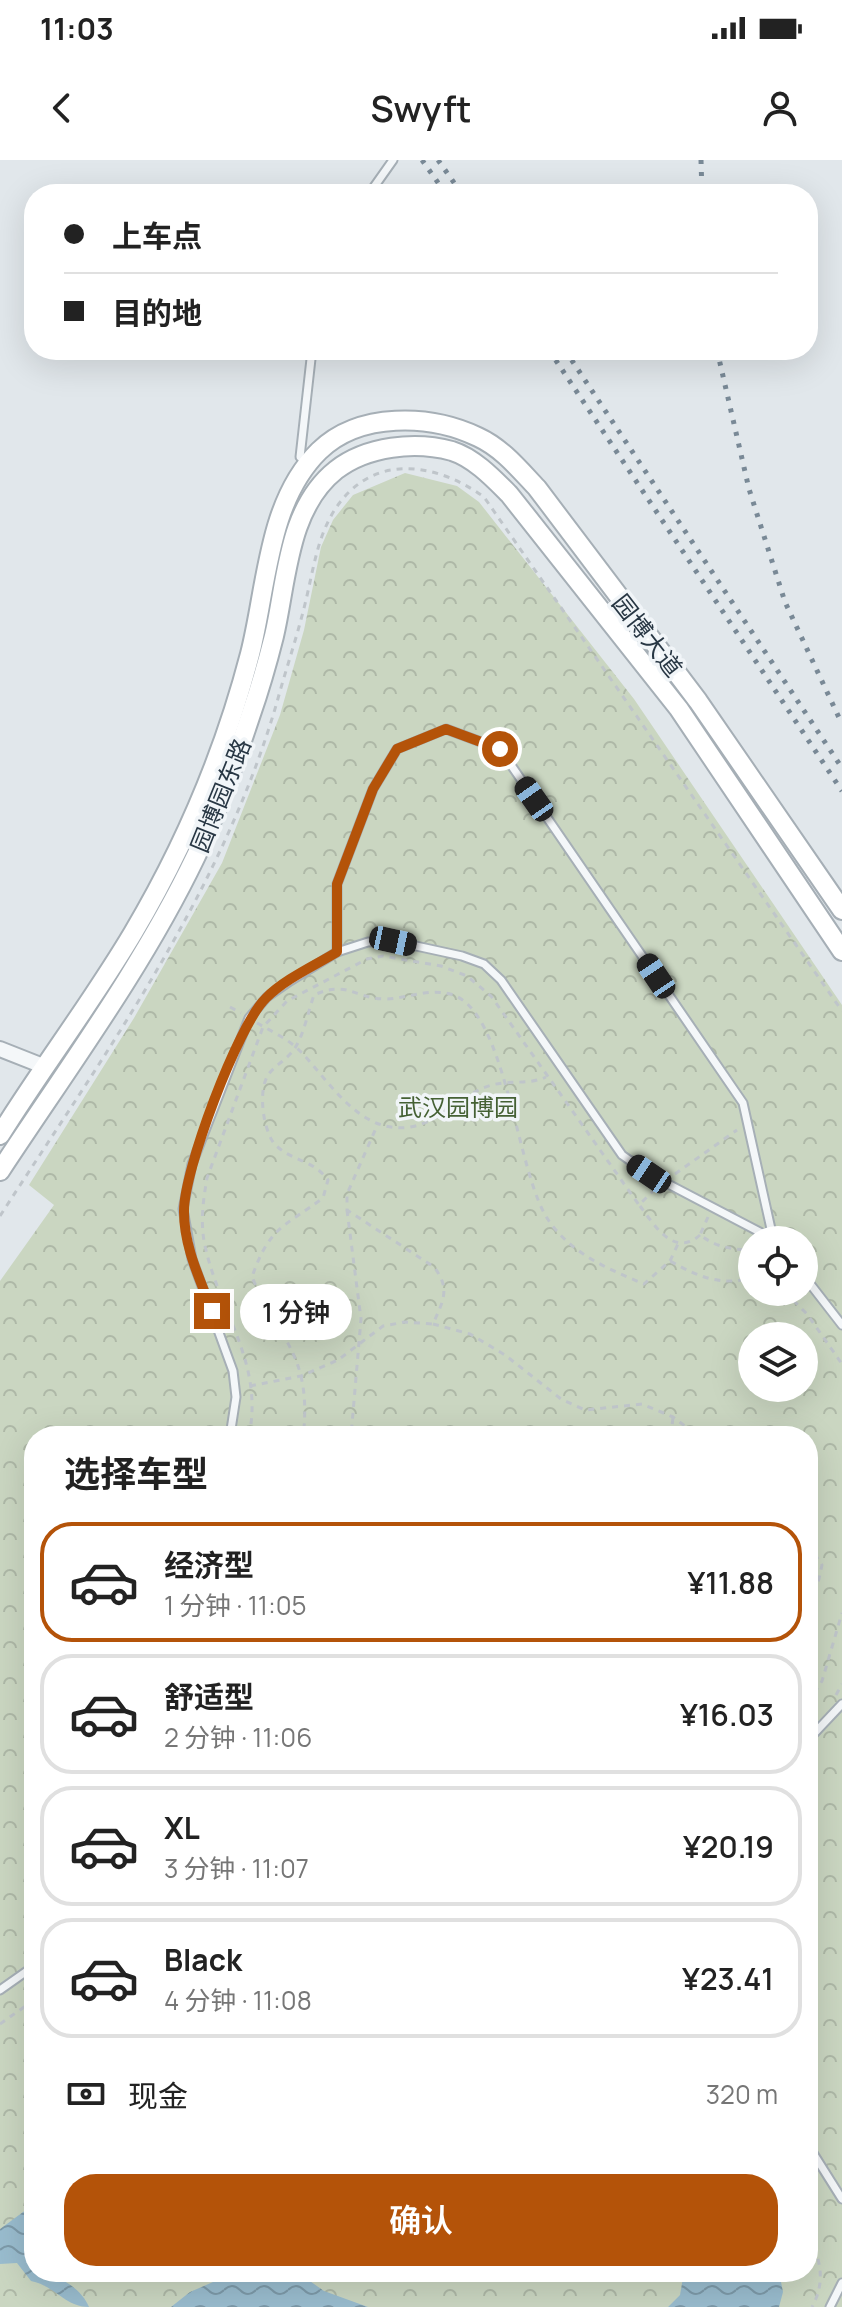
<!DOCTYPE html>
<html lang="zh">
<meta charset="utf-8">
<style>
body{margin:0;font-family:Manrope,"Noto Sans SC",sans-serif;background:#f2f2f2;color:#222;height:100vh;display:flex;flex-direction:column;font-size:30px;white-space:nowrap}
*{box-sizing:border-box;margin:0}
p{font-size:26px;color:#767676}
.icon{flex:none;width:44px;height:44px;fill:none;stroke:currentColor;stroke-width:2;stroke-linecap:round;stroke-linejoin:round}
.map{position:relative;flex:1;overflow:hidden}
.sheet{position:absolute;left:24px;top:1266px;width:794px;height:856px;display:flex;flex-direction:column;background:#fff;border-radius:32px;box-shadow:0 8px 32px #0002}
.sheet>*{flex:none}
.guide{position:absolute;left:24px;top:24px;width:794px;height:176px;border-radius:32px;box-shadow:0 8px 32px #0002;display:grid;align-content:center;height:176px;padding:0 40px;background:#fff}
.tools{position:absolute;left:738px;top:1066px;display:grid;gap:16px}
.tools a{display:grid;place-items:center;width:80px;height:80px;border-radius:50%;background:#fff;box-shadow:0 8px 32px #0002;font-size:40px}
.end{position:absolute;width:36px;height:36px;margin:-18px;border:10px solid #b45309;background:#fff;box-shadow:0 0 0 4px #fff}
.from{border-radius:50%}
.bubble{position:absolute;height:56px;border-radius:28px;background:#fff;box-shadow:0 8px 32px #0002;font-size:26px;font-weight:600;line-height:56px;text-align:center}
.car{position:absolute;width:24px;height:48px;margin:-24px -12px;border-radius:10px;box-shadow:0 0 6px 2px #0007;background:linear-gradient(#222 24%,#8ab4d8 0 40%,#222 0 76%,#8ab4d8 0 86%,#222 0)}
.guide b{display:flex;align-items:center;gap:28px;height:76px;font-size:30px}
.guide b+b{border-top:2px solid #e0e0e0}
.guide i{width:20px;height:20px;background:#222}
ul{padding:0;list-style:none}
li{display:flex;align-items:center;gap:24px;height:120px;margin:0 16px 12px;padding:0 24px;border:4px solid #e0e0e0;border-radius:32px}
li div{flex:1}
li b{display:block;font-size:30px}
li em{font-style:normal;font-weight:600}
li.on{border-color:#b45309}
li>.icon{width:72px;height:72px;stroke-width:1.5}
h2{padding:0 40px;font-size:36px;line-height:96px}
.pay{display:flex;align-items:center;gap:20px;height:88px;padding:0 40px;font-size:30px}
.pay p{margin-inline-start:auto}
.cta{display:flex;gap:16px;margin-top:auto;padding:16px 40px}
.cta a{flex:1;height:92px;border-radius:32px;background:#b45309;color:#fff;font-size:32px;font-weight:600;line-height:92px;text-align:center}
.status{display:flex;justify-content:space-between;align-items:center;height:56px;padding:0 40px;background:#fff;direction:ltr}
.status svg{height:22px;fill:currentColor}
header{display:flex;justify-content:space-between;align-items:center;height:104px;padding:0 40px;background:#fff;font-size:36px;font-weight:600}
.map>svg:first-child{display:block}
.park{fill:url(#park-crowns);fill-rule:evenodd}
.water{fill:url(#water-waves)}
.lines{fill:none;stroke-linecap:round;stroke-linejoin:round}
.lane-casing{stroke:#a6afb6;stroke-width:11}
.street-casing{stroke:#a6afb6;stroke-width:18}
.secondary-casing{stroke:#a6afb6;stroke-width:22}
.path{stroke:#bfc5ca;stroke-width:3;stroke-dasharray:6 6;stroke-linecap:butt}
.lane{stroke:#f4f7f9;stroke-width:7}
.street{stroke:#f4f7f9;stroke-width:14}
.secondary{stroke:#fff;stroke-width:18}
.rail{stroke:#798996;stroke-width:5;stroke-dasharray:4 8;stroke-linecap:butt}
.route{stroke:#b45309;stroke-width:10}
.labels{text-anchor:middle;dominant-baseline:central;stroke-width:7;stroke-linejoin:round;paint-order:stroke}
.street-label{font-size:24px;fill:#283744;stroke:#f1f5f8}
.park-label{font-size:24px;fill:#456134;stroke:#f1f5f8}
</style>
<div class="status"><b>11:03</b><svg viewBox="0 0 49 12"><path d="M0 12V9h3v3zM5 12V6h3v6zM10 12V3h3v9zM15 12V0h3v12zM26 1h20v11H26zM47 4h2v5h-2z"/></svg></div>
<header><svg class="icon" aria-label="back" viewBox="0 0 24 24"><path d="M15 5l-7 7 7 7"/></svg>Swyft<svg class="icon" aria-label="person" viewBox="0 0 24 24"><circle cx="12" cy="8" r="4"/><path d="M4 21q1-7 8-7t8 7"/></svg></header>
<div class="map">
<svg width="842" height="2147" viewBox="0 0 842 2147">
<defs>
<pattern id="park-crowns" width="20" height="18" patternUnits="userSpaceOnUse" patternTransform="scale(2)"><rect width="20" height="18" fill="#cad6c1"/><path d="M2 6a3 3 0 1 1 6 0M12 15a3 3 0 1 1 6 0" fill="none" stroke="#aeb8a7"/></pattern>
<pattern id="water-waves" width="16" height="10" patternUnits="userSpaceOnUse" patternTransform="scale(2)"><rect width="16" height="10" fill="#99bcce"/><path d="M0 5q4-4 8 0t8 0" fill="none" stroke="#7d9aa9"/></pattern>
</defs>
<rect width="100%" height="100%" fill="#e1e7eb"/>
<!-- park -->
<path class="park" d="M405 313 457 326 479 342 634 539 842 845V2147H0V1121L54 1045 29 1025 134 858 222 703 280 555 304 470 321 387 333 360 353 335ZM752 1080H804V1132H752ZM752 1176H804V1228H752ZM34 1276H808V2112H34Z"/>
<!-- water -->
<g class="water">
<path d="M34 2044 31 2092 34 2112C54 2112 81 2127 89 2147 65 2147 54 2125 31 2121L17 2103 0 2104V2069Z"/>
<path d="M236 2112H297L324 2131 368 2147H171L190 2132Z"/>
<path d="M684 2112H779L783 2132 779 2147H668L680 2135Z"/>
</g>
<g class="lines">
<!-- lane casing -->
<g class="lane-casing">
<g id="lane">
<path d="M369 34 393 0"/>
<path d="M306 302 300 297 312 190"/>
<path d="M337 792V724L373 629 397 589 446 569 500 589 743 943 773 1078"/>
<path d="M804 1116 842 1165"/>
<path d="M230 1276 236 1237 233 1211 192 1099 183 1049 192 1004 249 858 267 837 290 821 337 792 368 782 393 781 462 796 484 804 501 820 622 995 649 1014 775 1080"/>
<path d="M808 1580 842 1544"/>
<path d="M0 1830 34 1806"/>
<path d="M808 1985 842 2039"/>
<path d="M830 2147 842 2123"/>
</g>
</g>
<!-- street casing -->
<g class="street-casing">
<path id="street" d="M0 889 43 906"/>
</g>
<!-- secondary casing -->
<g class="secondary-casing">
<g id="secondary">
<path d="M0 975C43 906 92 842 133 773 184 687 225 590 250 494 267 428 267 342 319 291 359 252 430 254 478 277 502 288 519 309 537 328L698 541 842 750"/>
<path d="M0 1011C67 909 142 808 195 698 217 653 234 605 250 557 259 531 267 504 274 476 287 421 287 349 336 310 367 286 415 281 452 291 474 298 493 318 509 334L679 549 842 791"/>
</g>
</g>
<!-- path -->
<g class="path">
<path d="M230 847 241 853"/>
<path d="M257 863C271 871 288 879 299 890 330 921 359 975 410 967 442 962 462 933 492 925 510 920 529 925 546 917"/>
<path d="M675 1014 737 970"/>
<path d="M640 1046C655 1066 674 1098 700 1075"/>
<path d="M347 1050 361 1159 351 1276"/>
<path d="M0 1056C106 892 222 732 277 542 286 509 297 477 305 444 315 404 318 364 348 333 388 293 444 308 484 337L842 851"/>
<path d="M708 1057 700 1075C719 1089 731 1088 752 1091"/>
<path d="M670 1101 678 1084"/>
<path d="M785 1132 807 1154 842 1204"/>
<path d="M433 1164 470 1174 505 1195 561 1239 585 1250 642 1244 673 1257 698 1276"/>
<path d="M250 1226 301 1216 338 1200 383 1166 405 1162 433 1164C443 1141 451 1129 434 1107L347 1050V1034L377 966"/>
<path d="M249 1276C264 1203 220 1154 205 1086 200 1063 203 1041 207 1018L263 867 287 841 367 799 383 796 441 806 467 816 491 836 639 1045 654 1030"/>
<path d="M315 1276 304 1268C310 1193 278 1178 252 1117 269 1067 284 1067 323 1038L328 1020C312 998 288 1001 273 982 263 967 258 931 268 915 275 905 288 899 295 888 304 874 308 852 314 835 347 820 354 838 384 839 407 839 426 828 450 834 507 848 516 1015 549 1061 572 1094 608 1109 644 1124L670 1101C699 1117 719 1126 752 1118"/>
<path d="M671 1276 673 1257"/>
<path d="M808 1384 822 1405 818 1423 808 1434"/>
<path d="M836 1535 842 1524"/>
<path d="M808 1543 822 1521 842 1453"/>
<path d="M0 1864 34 1840"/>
<path d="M808 2077C822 2099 825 2124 812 2147"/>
</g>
<!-- lane -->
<use href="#lane" class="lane"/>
<!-- street -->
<use href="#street" class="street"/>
<!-- secondary -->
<use href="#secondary" class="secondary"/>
<!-- rail -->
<g class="rail">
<path d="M422 0 446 34"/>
<path d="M438 0 462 34"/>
<path d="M701 0 702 34"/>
<path d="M549 190 842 631"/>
<path d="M565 190 842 608"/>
<path d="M717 190 749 329 785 442 842 564"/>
</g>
</g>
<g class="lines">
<!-- route -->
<path class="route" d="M212 1151C200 1119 184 1087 184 1052 183 1012 238 865 266 838 285 819 314 806 337 792V724L373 629 397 589 446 569 500 589"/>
</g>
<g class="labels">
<!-- street labels -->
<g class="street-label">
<text transform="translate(648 475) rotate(52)">园博大道</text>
<text transform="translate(220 635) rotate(-68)">园博园东路</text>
</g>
<!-- park labels -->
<g class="park-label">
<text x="458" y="946">武汉园博园</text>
</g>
</g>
</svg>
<div class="tools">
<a><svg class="icon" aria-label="locate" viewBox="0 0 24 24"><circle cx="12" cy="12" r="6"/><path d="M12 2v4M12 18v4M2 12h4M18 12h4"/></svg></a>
<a><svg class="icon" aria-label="layers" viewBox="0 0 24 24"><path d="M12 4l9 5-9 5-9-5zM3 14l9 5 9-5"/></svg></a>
</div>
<i class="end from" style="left:500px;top:589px"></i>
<i class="end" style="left:212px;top:1151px"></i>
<div class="bubble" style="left:240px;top:1124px;width:112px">1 分钟</div>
<i class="car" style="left:534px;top:639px;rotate:325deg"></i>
<i class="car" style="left:393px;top:781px;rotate:102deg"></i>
<i class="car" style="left:656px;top:816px;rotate:326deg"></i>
<i class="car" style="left:649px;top:1014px;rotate:304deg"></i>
<div class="guide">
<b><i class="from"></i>上车点</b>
<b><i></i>目的地</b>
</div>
<section class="sheet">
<h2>选择车型</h2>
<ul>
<li class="on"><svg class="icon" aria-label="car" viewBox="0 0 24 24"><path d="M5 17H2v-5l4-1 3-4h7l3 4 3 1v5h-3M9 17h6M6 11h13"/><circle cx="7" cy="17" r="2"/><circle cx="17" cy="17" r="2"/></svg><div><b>经济型</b><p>1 分钟 · 11:05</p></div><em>¥11.88</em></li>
<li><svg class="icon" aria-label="car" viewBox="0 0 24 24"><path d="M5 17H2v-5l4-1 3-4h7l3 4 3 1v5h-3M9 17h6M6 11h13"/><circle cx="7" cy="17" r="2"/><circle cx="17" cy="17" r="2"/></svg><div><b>舒适型</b><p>2 分钟 · 11:06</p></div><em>¥16.03</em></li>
<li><svg class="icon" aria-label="car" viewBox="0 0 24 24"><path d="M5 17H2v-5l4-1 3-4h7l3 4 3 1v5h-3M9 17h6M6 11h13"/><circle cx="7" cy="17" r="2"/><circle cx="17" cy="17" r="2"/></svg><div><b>XL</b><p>3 分钟 · 11:07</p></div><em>¥20.19</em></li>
<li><svg class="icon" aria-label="car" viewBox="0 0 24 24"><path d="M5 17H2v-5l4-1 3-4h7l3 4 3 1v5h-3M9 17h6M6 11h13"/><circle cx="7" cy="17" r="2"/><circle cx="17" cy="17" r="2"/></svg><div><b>Black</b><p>4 分钟 · 11:08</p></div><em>¥23.41</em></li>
</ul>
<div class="pay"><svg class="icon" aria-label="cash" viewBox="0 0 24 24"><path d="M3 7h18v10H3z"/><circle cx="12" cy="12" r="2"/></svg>现金<p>320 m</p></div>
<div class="cta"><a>确认</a></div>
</section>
</div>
